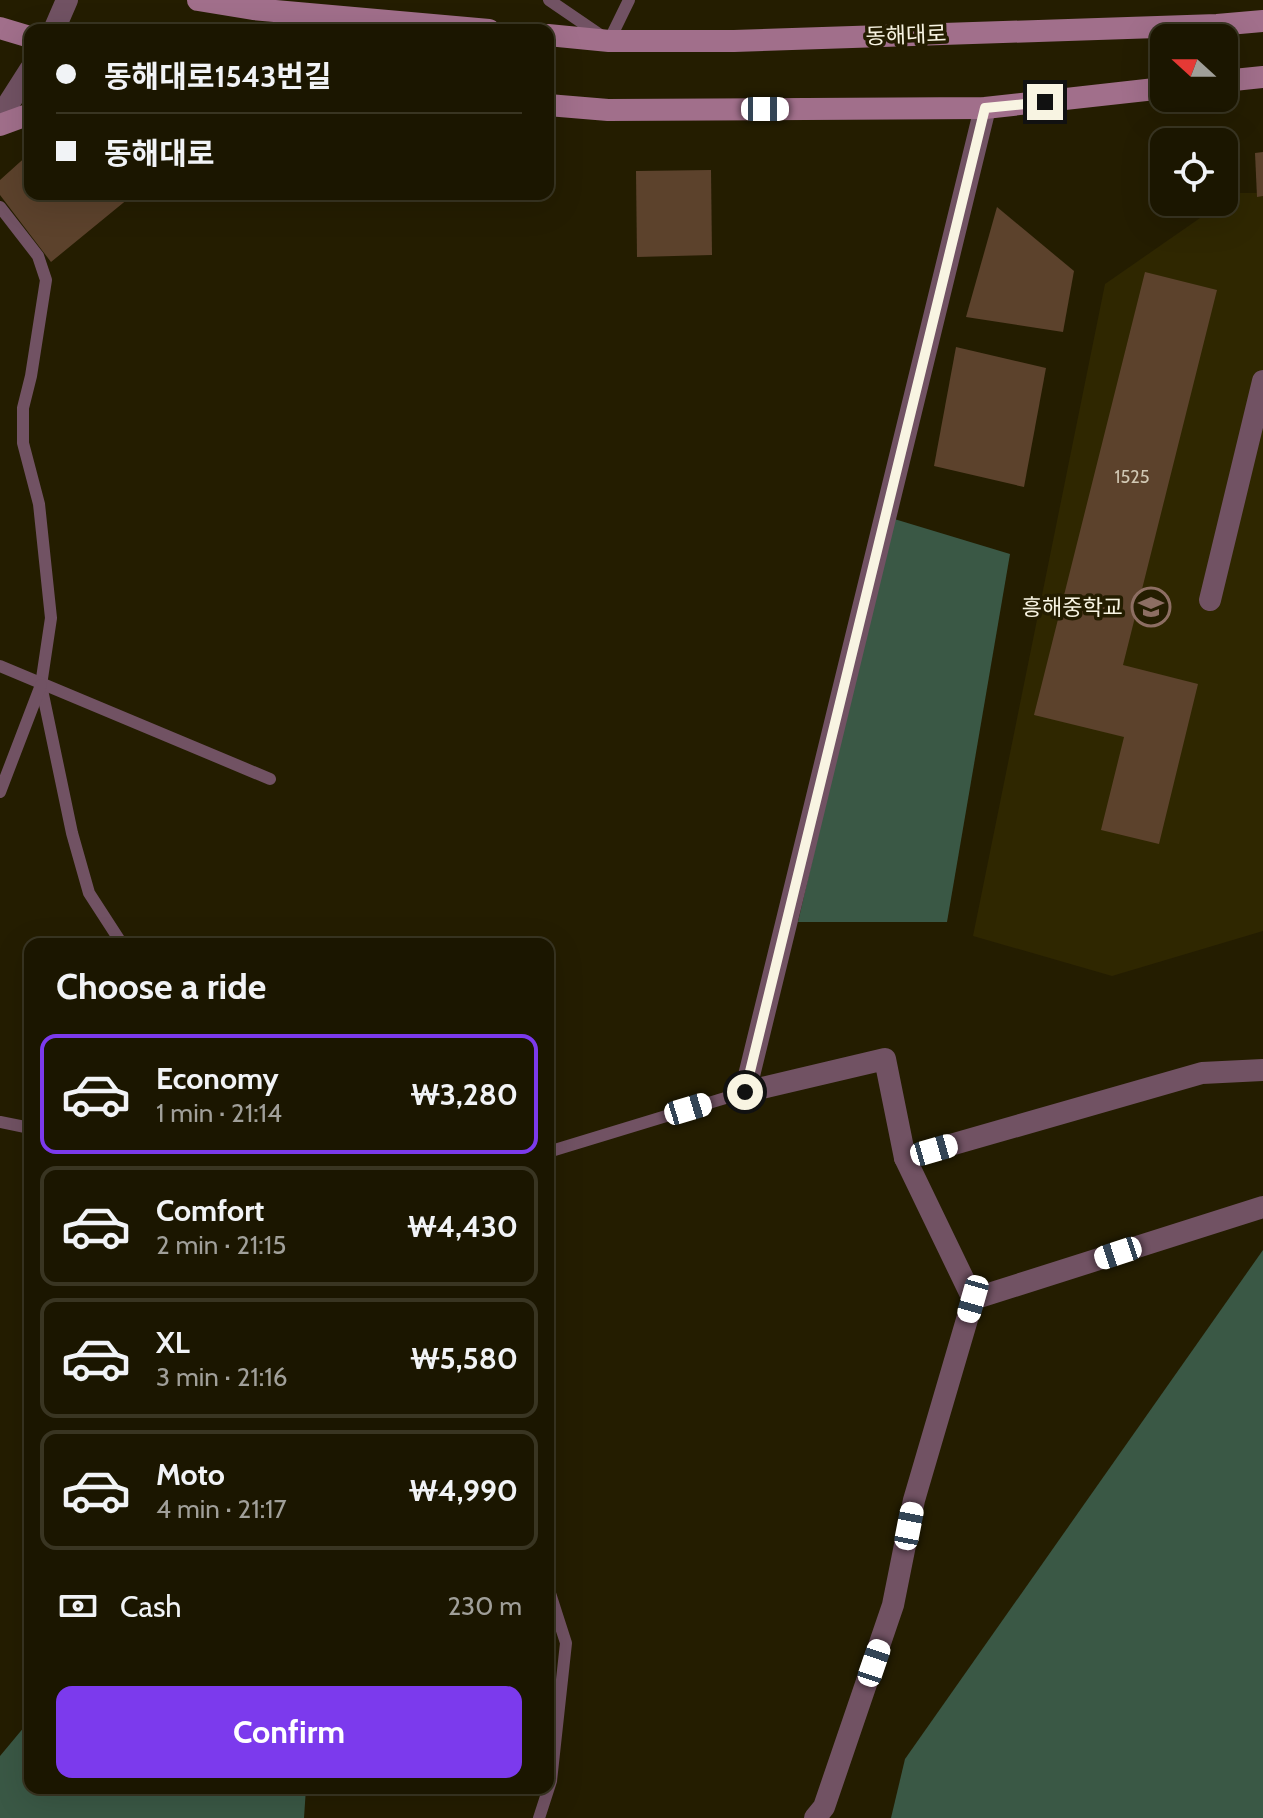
<!DOCTYPE html>
<meta charset="utf-8">
<style>
body{margin:0;font-family:Cabin,"Noto Sans KR",sans-serif;background:#28230f;color:#f1f3f6;height:100vh;display:flex;flex-direction:column;font-size:30px;white-space:nowrap}
*{box-sizing:border-box;margin:0}
p{font-size:26px;color:#a09f99}
.icon{flex:none;width:44px;height:44px;fill:none;stroke:currentColor;stroke-width:2;stroke-linecap:round;stroke-linejoin:round}
.map{position:relative;flex:1;overflow:hidden}
.sheet{position:absolute;left:24px;top:938px;width:530px;height:856px;display:flex;flex-direction:column;background:#1b1600;border-radius:16px;box-shadow:0 8px 32px #0002,0 0 0 2px #393522}
.sheet>*{flex:none}
.guide{position:absolute;left:24px;top:24px;width:530px;height:176px;border-radius:16px;box-shadow:0 8px 32px #0002,0 0 0 2px #393522;display:grid;align-content:center;height:176px;padding:0 32px;background:#1b1600}
.needle{width:52px;rotate:291deg}
.controls{position:absolute;left:1150px;top:24px;display:grid;gap:16px}
.controls a{display:grid;place-items:center;width:88px;height:88px;border-radius:16px;background:#1b1600;box-shadow:0 8px 32px #0002,0 0 0 2px #393522;font-size:40px}
.end{position:absolute;width:36px;height:36px;margin:-18px;border:10px solid #f8f4e2;background:#111;box-shadow:0 0 0 4px #111}
.from{border-radius:50%}
.car{position:absolute;width:24px;height:48px;margin:-24px -12px;border-radius:10px;box-shadow:0 0 6px 2px #0007;background:linear-gradient(#fff 24%,#345 0 40%,#fff 0 76%,#345 0 86%,#fff 0)}
.guide b{display:flex;align-items:center;gap:28px;height:76px;font-size:30px}
.guide b+b{border-top:2px solid #393522}
.guide i{width:20px;height:20px;background:#f1f3f6}
ul{padding:0;list-style:none}
li{display:flex;align-items:center;gap:24px;height:120px;margin:0 16px 12px;padding:0 16px;border:4px solid #393522;border-radius:16px}
li div{flex:1}
li b{display:block;font-size:30px}
li em{font-style:normal;font-weight:700}
li.selected{border-color:#7c3aed}
li>.icon{width:72px;height:72px;stroke-width:1.5}
h2{padding:0 32px;font-size:36px;line-height:96px}
.pay{display:flex;align-items:center;gap:20px;height:88px;padding:0 32px;font-size:30px}
.pay p{margin-inline-start:auto}
.cta{display:flex;gap:16px;margin-top:auto;padding:16px 32px}
.cta a{flex:1;height:92px;border-radius:16px;background:#7c3aed;color:#fff;font-size:32px;font-weight:700;line-height:92px;text-align:center}
.map>svg:first-child{display:block}
.built{fill:#2f2700}
.forest{fill:#3a5845}
.building{fill:#5c422c}
.lines{fill:none;stroke-linecap:round;stroke-linejoin:round}
.service{stroke:#715263;stroke-width:12}
.minor{stroke:#715263;stroke-width:22}
.tertiary{stroke:#715263;stroke-width:22}
.secondary{stroke:#a16f8b;stroke-width:22}
.route{stroke:#f8f4e2;stroke-width:10}
.labels{text-anchor:middle;dominant-baseline:central;stroke-width:7;stroke-linejoin:round;paint-order:stroke}
.number-label{font-size:18px;fill:#d1c8b4}
.street-label{font-size:22px;fill:#f8f4e2;stroke:#241d00}
.poi-label{font-size:22px;fill:#f8f4e2;stroke:#241d00;text-anchor:end}
</style>
<div class="map">
<svg width="1263" height="1818" viewBox="0 0 1263 1818">
<rect width="100%" height="100%" fill="#241d00"/>
<!-- built -->
<path class="built" d="M1236 193H1263V931L1112 976 973 936 1105 284Z"/>
<!-- forest -->
<g class="forest">
<path d="M891 518 1010 554 947 922H798Z"/>
<path d="M1263 1250V1818H891L905 1759Z"/>
<path d="M30 1720V1788H306L304 1818H0V1756Z"/>
</g>
<!-- building -->
<g class="building">
<path d="M1263 152V196L1257 197 1255 153Z"/>
<path d="M30 153V194H134L51 262 0 195V180Z"/>
<path d="M711 170 712 255 637 257 636 171Z"/>
<path d="M997 207 1074 271 1063 332 966 317Z"/>
<path d="M1145 272 1217 290 1123 665 1198 684 1159 844 1101 830 1124 737 1034 715Z"/>
<path d="M956 347 1046 368 1024 487 934 466Z"/>
</g>
<g class="lines">
<!-- service -->
<g class="service">
<path d="M549 0 609 41 629 0"/>
<path d="M0 207 38 256 46 280 31 376 23 408V443L39 504 51 618 41 685 72 833 89 893 122 944"/>
<path d="M0 666 270 779"/>
<path d="M0 792 41 685"/>
<path d="M0 1122 30 1128"/>
<path d="M548 1152 745 1092"/>
<path d="M539 1818 551 1781 566 1643 548 1587"/>
</g>
<!-- minor -->
<g class="minor">
<path d="M1210 600 1263 381"/>
<path d="M905 1158 1202 1073 1263 1070"/>
<path d="M973 1299 1263 1207"/>
<path d="M815 1818 824 1807 893 1605 914 1500 973 1299 905 1158 885 1059 745 1092 985 108"/>
</g>
<!-- tertiary -->
<g class="tertiary">
<path d="M54 30 67 0"/>
<path d="M0 117 30 70"/>
</g>
<!-- secondary -->
<g class="secondary">
<path d="M198 0 253 9 489 30"/>
<path d="M0 28 30 37"/>
<path d="M548 35 609 41H734L1217 25 1263 21"/>
<path d="M1224 81 1263 77"/>
<path d="M548 105 608 110 985 108 1164 88"/>
<path d="M0 125 30 114"/>
</g>
</g>
<g class="lines">
<!-- route -->
<path class="route" d="M745 1092 985 108 1045 102"/>
</g>
<!-- icons -->
<defs>
<g id="school-ring" transform="scale(2)"><circle r="9.5" fill="#241d00" stroke="#8d6e63" stroke-width="1.5"/><path d="M0-5L7-2L0 1L-7-2ZM-4 1L0 2.5L4 1V4Q0 6-4 4Z" fill="#8d6e63"/></g>
</defs>
<g fill-rule="evenodd">
<use href="#school-ring" x="1151" y="607"/>
</g>
<g class="labels">
<!-- number labels -->
<g class="number-label">
<text x="1132" y="477">1525</text>
</g>
<!-- street labels -->
<g class="street-label">
<text transform="translate(906 35) rotate(-2)">동해대로</text>
</g>
<!-- poi labels -->
<g class="poi-label">
<text x="1123" y="607">흥해중학교</text>
</g>
</g>
</svg>
<div class="controls">
<a><svg class="needle" viewBox="-14 -14 28 28"><path d="M0-13l5 13h-10z" fill="#e53935"/><path d="M0 13l5-13h-10z" fill="#a09f99"/></svg></a>
<a><svg class="icon" aria-label="locate" viewBox="0 0 24 24"><circle cx="12" cy="12" r="6"/><path d="M12 2v4M12 18v4M2 12h4M18 12h4"/></svg></a>
</div>
<i class="end from" style="left:745px;top:1092px"></i>
<i class="end" style="left:1045px;top:102px"></i>
<i class="car" style="left:765px;top:109px;rotate:90deg"></i>
<i class="car" style="left:688px;top:1109px;rotate:73deg"></i>
<i class="car" style="left:934px;top:1150px;rotate:74deg"></i>
<i class="car" style="left:1118px;top:1253px;rotate:252deg"></i>
<i class="car" style="left:973px;top:1299px;rotate:196deg"></i>
<i class="car" style="left:909px;top:1526px;rotate:11deg"></i>
<i class="car" style="left:874px;top:1663px;rotate:19deg"></i>
<div class="guide">
<b><i class="from"></i>동해대로1543번길</b>
<b><i></i>동해대로</b>
</div>
<section class="sheet">
<h2>Choose a ride</h2>
<ul>
<li class="selected"><svg class="icon" aria-label="car" viewBox="0 0 24 24"><path d="M5 17H2v-5l4-1 3-4h7l3 4 3 1v5h-3M9 17h6M6 11h13"/><circle cx="7" cy="17" r="2"/><circle cx="17" cy="17" r="2"/></svg><div><b>Economy</b><p>1 min · 21:14</p></div><em>₩3,280</em></li>
<li><svg class="icon" aria-label="car" viewBox="0 0 24 24"><path d="M5 17H2v-5l4-1 3-4h7l3 4 3 1v5h-3M9 17h6M6 11h13"/><circle cx="7" cy="17" r="2"/><circle cx="17" cy="17" r="2"/></svg><div><b>Comfort</b><p>2 min · 21:15</p></div><em>₩4,430</em></li>
<li><svg class="icon" aria-label="car" viewBox="0 0 24 24"><path d="M5 17H2v-5l4-1 3-4h7l3 4 3 1v5h-3M9 17h6M6 11h13"/><circle cx="7" cy="17" r="2"/><circle cx="17" cy="17" r="2"/></svg><div><b>XL</b><p>3 min · 21:16</p></div><em>₩5,580</em></li>
<li><svg class="icon" aria-label="car" viewBox="0 0 24 24"><path d="M5 17H2v-5l4-1 3-4h7l3 4 3 1v5h-3M9 17h6M6 11h13"/><circle cx="7" cy="17" r="2"/><circle cx="17" cy="17" r="2"/></svg><div><b>Moto</b><p>4 min · 21:17</p></div><em>₩4,990</em></li>
</ul>
<div class="pay"><svg class="icon" aria-label="cash" viewBox="0 0 24 24"><path d="M3 7h18v10H3z"/><circle cx="12" cy="12" r="2"/></svg>Cash<p>230 m</p></div>
<div class="cta"><a>Confirm</a></div>
</section>
</div>
